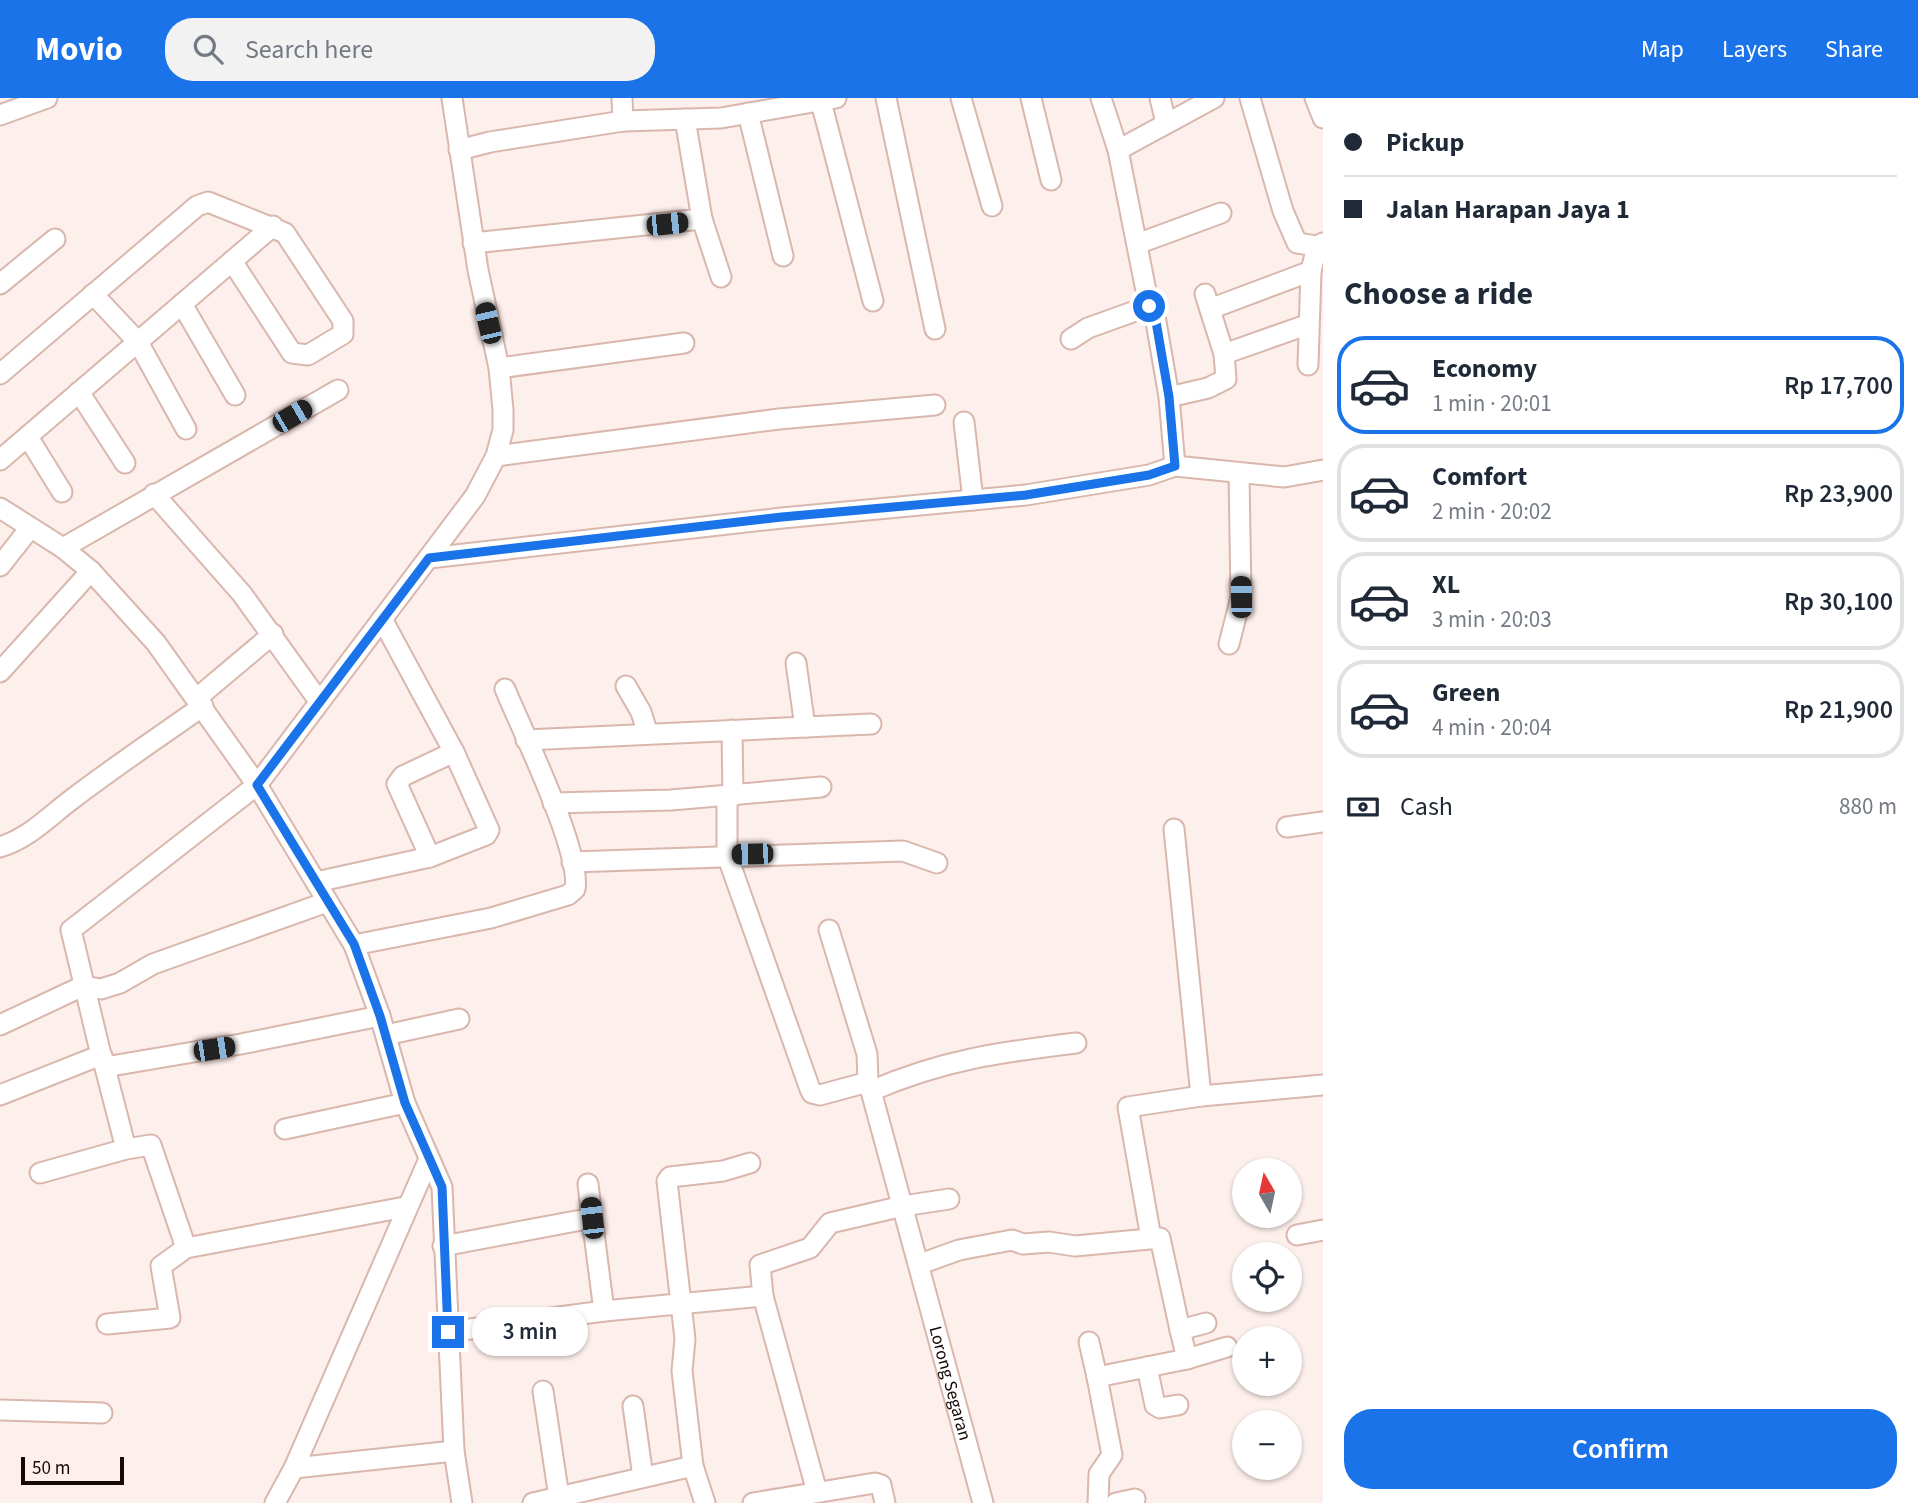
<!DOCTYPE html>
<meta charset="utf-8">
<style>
body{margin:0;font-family:"Source Sans 3",sans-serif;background:#f2f2f3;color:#1f2937;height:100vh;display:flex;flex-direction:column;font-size:26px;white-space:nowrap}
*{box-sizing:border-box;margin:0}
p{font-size:23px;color:#747a83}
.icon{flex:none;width:38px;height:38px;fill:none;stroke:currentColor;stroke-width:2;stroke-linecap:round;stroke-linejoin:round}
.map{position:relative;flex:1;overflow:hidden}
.side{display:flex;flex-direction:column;background:#fff;width:595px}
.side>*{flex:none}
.guide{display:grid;align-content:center;height:154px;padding:0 21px;background:#fff}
.needle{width:46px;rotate:351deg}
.fabs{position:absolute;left:1232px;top:1060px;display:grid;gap:14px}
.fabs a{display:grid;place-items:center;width:70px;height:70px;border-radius:50%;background:#fff;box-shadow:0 2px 5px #0004;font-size:35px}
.scale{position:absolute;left:21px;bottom:18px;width:103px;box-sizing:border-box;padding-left:7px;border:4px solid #140907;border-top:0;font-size:19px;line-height:24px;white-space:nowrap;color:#140907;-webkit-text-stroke:5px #fdefeb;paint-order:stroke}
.end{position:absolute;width:32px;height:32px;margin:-16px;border:9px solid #1a73e8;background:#fff;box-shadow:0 0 0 4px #fff}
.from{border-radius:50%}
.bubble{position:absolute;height:49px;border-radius:24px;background:#fff;box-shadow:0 2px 5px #0004;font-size:23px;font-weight:600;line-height:49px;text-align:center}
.car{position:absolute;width:21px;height:42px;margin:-21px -10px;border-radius:9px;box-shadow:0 0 5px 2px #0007;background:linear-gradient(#222 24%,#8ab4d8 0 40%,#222 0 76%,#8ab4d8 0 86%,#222 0)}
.guide b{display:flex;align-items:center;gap:24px;height:66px;font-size:26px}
.guide b+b{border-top:2px solid #e0e1e3}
.guide i{width:18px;height:18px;background:#1f2937}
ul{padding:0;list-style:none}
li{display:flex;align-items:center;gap:21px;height:98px;margin:0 14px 10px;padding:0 7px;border:4px solid #e0e1e3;border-radius:28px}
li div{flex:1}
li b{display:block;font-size:26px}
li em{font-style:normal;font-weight:600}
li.on{border-color:#1a73e8}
li>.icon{width:63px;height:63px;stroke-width:1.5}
h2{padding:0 21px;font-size:32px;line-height:84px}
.pay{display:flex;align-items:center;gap:18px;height:77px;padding:0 21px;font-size:26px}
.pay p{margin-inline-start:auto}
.action{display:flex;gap:14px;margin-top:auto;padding:14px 21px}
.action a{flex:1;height:80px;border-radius:28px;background:#1a73e8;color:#fff;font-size:28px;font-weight:600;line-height:80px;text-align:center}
header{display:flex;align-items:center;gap:42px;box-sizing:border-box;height:98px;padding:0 35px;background:#1a73e8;color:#fff}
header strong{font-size:33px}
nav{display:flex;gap:38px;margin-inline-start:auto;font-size:24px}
.search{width:490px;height:63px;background:#f2f2f3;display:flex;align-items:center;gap:18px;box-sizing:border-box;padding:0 24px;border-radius:28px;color:#747a83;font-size:26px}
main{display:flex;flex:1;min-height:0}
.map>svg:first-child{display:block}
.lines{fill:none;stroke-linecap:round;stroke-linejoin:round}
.minor-casing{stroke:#d9b7ad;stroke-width:23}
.minor{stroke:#fff;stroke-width:19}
.route{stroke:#1a73e8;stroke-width:9}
.labels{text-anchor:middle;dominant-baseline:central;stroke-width:7;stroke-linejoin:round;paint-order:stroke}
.street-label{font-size:18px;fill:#140907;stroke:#fdefeb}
</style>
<header>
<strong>Movio</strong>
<div class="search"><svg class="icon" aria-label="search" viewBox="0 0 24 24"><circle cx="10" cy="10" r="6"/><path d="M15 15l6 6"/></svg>Search here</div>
<nav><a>Map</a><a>Layers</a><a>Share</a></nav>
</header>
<main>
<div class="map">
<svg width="1323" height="1405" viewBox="0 0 1323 1405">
<rect width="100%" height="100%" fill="#fdefeb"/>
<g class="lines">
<!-- minor casing -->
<g class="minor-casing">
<g id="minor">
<path d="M622 0 623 23"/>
<path d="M820 0 873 203"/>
<path d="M886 0 935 231"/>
<path d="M961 0 992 108"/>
<path d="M1031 0 1051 82"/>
<path d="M1160 0 1166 25"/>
<path d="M1250 0 1283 113 1297 145 1317 148 1323 145"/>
<path d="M1315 0 1323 20"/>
<path d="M748 15 783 158"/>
<path d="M0 17 47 0"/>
<path d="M459 52 490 44 623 23 721 20 836 0"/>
<path d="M1118 52 1214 0"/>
<path d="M702 121 721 179"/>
<path d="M473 145 702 121 685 21"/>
<path d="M1137 146 1221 115"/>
<path d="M0 186 55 141"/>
<path d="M93 196 138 244 186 331"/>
<path d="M182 206 235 297"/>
<path d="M1210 211 1311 173"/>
<path d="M1071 241 1088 230 1149 208"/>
<path d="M1224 256 1309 226"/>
<path d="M1308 267 1311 173 1317 148"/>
<path d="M499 270 684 245"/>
<path d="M0 276 197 108 208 104 285 135 343 223V236L308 257 292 255 232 163"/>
<path d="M79 294 125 365"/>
<path d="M1169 299 1208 290 1226 281 1224 256 1205 196"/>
<path d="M964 324 973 402"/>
<path d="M28 339 62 394"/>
<path d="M496 358 779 321 935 307"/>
<path d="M0 362 273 128"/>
<path d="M1175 368 1284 379 1323 372"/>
<path d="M154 396 242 496 319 603"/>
<path d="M0 410 63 450 91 473 156 545 257 687 354 847 380 918 405 1005 442 1089 454 1353 462 1405"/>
<path d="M63 450 338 292"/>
<path d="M429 460 782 420 1026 397 1149 377 1175 368 1169 299 1155 218 1149 208 1118 52 1101 0"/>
<path d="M0 468 30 430"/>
<path d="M1229 546 1241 499 1239 375"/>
<path d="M796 565 805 629"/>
<path d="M0 574 91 473"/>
<path d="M626 588 641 614 648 636"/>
<path d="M197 600 273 536"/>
<path d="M732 632 733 698"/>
<path d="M526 642 871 626"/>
<path id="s1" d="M727 698V757L810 991 812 995 820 997 868 984 871 993 983 1405"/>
<path d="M553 705 671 702 821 689"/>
<path d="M1287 729 1323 724"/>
<path d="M1174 731 1201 998 1323 987"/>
<path d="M0 749C29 740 47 720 71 702 114 669 159 639 203 608"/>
<path d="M430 759 397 686 403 678 454 654"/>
<path d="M572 764 903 753 937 765"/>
<path d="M316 784 430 759 486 737 489 732 454 654 382 521"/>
<path d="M829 832 867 956 868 984"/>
<path d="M354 847 491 820 568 797 575 791C582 754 521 630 505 591"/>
<path d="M0 927 83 888 101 891 120 885 153 866 327 804"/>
<path d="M386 937 459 921"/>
<path d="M105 969 241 946 380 918"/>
<path d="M871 993C942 962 1001 954 1076 945"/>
<path d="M0 997 101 957 71 832 257 687 475 398 496 358 503 332V312L499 270 478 172 452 0"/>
<path d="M285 1031 405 1005"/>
<path d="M126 1051 151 1047 186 1150 405 1109"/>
<path d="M40 1075 126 1051 102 958"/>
<path d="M588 1086 592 1120"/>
<path d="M1297 1137 1323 1132"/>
<path d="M1151 1140 1128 1009 1201 998"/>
<path d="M443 1148 592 1120 604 1213"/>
<path d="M920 1166 959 1152 1012 1142 1023 1146 1049 1144 1075 1148 1160 1140 1180 1232"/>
<path d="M107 1226 170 1220 161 1168 186 1150"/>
<path d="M448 1234 604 1213 763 1198"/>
<path d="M1089 1244 1097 1279"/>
<path d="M1187 1261 1227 1249"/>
<path d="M1147 1269 1155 1307 1160 1310 1178 1307"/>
<path d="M543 1293 559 1399"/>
<path d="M633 1308 643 1379"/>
<path d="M0 1312 102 1315"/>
<path d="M693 1368 682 1273 685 1241 667 1083 670 1079 723 1073 750 1065"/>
<path d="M294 1370 454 1353"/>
<path d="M817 1394 763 1198 760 1167 810 1150 830 1125 903 1108 949 1101"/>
<path d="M275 1405 294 1370 429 1061"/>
<path d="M533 1405 693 1368 705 1405"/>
<path d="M753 1405 875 1385 881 1387 885 1405"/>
<path d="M1098 1405 1099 1376 1112 1357 1097 1279 1187 1261 1180 1232 1206 1225"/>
<path d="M1116 1405 1135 1401"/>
</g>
</g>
<!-- minor -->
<use href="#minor" class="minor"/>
</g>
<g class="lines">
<!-- route -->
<path class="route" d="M448 1234 442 1089 405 1005 380 918 354 846 257 687 429 460 782 419 1026 397 1149 377 1175 368 1169 299 1155 218 1149 208"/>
</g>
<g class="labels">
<!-- street labels -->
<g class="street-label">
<text stroke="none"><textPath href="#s1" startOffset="682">Lorong Segaran</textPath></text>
</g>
</g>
</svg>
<div class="fabs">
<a><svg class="needle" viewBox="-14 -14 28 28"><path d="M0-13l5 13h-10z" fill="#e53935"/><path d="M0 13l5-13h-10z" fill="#747a83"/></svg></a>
<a><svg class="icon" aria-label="locate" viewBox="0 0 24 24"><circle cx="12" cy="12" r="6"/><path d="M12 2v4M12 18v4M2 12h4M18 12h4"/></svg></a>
<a>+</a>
<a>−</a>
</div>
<div class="scale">50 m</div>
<i class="end from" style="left:1149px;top:208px"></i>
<i class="end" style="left:448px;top:1234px"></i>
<div class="bubble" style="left:472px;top:1209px;width:116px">3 min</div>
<i class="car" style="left:667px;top:126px;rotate:84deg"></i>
<i class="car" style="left:488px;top:225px;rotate:347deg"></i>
<i class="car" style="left:292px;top:318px;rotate:60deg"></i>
<i class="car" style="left:1241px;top:499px;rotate:359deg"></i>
<i class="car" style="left:752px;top:756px;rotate:269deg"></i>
<i class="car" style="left:214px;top:951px;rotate:81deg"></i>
<i class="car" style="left:592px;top:1120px;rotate:354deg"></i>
</div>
<section class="side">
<div class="guide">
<b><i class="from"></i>Pickup</b>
<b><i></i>Jalan Harapan Jaya 1</b>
</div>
<h2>Choose a ride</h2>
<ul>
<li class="on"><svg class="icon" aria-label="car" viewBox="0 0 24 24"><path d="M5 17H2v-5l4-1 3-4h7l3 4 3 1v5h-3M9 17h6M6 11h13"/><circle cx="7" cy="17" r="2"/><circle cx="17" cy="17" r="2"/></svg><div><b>Economy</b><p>1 min · 20:01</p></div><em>Rp 17,700</em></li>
<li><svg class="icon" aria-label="car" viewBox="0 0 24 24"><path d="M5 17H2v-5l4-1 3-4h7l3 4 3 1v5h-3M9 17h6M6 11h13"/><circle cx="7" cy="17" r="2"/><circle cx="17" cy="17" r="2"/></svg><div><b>Comfort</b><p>2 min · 20:02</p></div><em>Rp 23,900</em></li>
<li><svg class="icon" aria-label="car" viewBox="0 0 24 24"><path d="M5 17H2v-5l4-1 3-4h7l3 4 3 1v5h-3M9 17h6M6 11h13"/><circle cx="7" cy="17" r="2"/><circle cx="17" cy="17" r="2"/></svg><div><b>XL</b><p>3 min · 20:03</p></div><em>Rp 30,100</em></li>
<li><svg class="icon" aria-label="car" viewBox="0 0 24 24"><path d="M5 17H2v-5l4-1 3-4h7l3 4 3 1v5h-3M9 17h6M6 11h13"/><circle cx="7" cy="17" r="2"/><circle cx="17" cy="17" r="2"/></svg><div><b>Green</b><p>4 min · 20:04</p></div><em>Rp 21,900</em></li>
</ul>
<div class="pay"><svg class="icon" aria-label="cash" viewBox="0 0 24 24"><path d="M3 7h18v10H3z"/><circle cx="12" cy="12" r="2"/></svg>Cash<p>880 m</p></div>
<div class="action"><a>Confirm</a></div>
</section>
</main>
